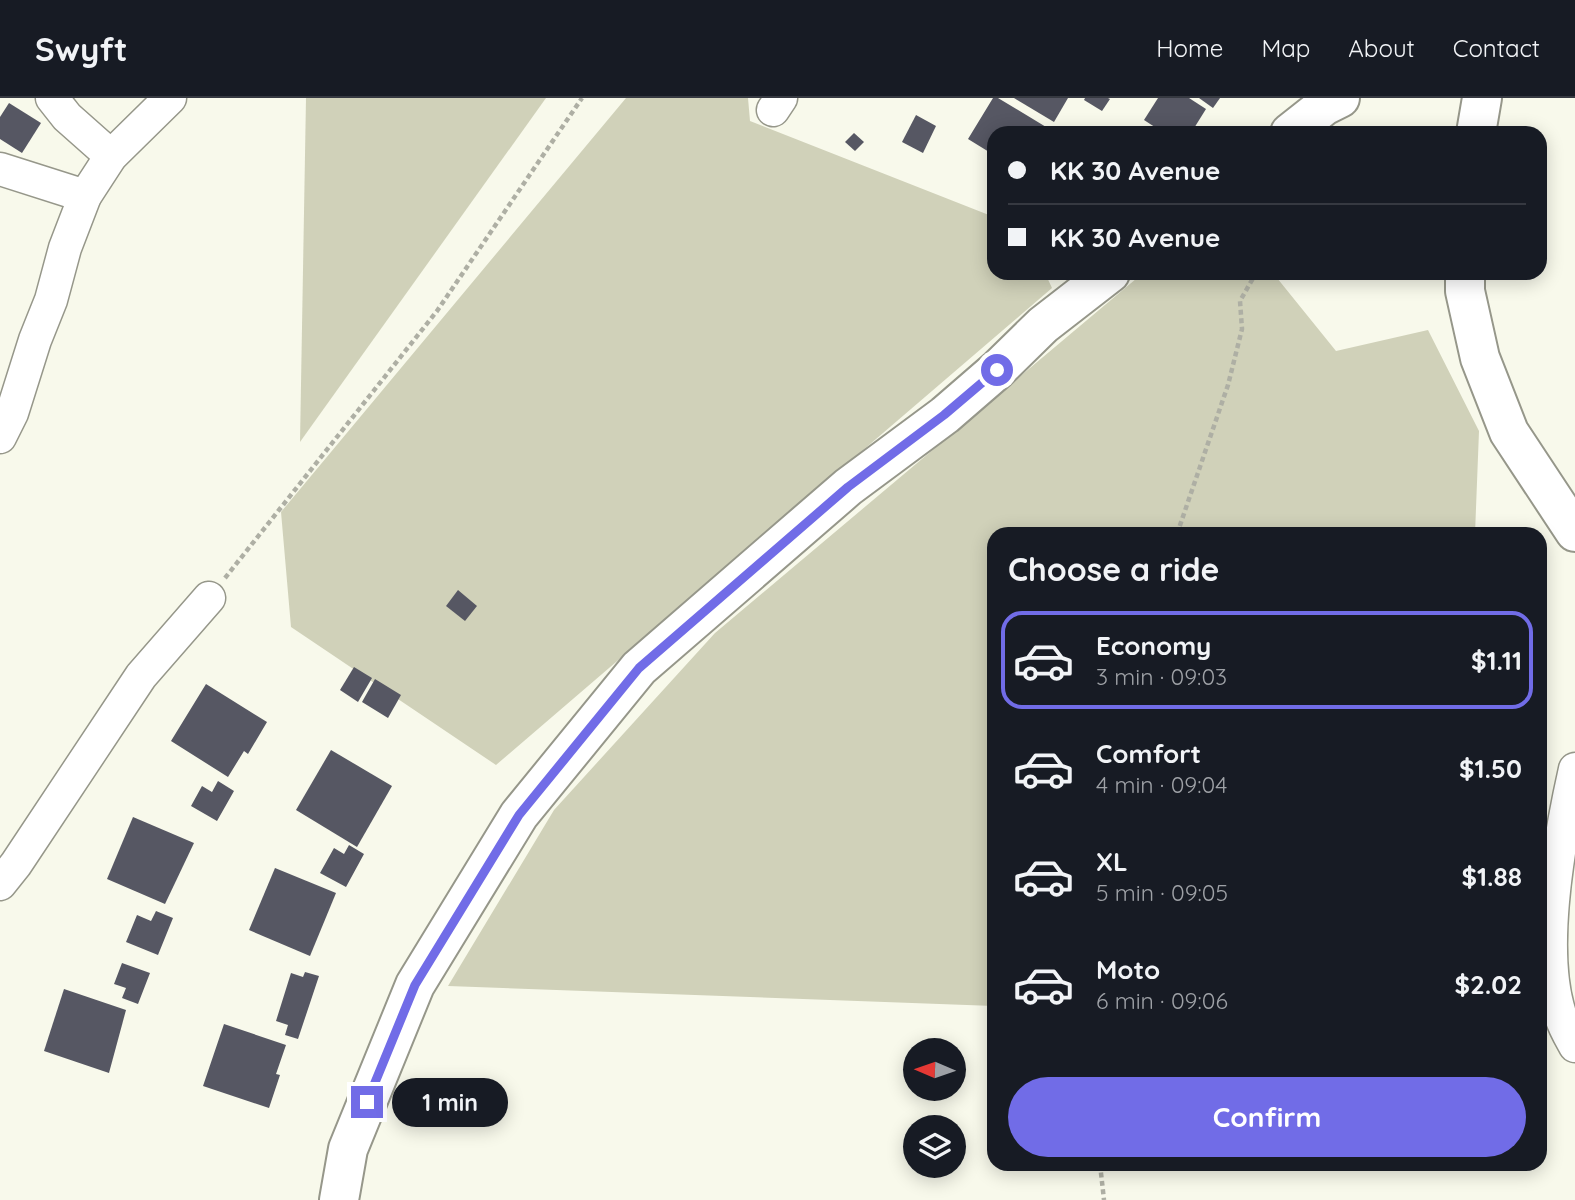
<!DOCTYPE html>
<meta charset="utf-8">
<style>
body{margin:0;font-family:Quicksand,sans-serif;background:#242831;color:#f1f3f6;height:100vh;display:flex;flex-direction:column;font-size:26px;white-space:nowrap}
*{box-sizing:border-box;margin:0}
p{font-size:23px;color:#9ea1a6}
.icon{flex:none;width:38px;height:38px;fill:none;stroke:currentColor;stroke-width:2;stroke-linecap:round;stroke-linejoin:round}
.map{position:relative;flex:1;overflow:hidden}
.panel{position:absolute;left:987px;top:429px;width:560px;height:644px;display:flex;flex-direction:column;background:#171b24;border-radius:21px;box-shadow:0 4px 18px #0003}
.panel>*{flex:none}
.hud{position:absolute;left:987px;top:28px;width:560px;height:154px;border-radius:21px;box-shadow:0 4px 18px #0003;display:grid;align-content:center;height:154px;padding:0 21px;background:#171b24}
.needle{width:46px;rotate:272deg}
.controls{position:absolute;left:903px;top:940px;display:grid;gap:14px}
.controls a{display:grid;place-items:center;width:63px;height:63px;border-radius:50%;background:#171b24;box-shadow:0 4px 18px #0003;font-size:35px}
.end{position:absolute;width:32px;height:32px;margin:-16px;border:9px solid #716ce7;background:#fff;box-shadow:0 0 0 4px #fff}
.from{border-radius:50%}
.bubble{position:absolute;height:49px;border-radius:24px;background:#171b24;box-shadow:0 4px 18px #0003;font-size:23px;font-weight:700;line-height:49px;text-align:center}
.hud b{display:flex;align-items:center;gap:24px;height:66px;font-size:26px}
.hud b+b{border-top:2px solid #363941}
.hud i{width:18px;height:18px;background:#f1f3f6}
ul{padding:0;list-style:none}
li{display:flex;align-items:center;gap:21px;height:98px;margin:0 14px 10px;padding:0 7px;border:4px solid transparent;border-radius:21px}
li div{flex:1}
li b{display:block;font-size:26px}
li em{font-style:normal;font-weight:700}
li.selected{border-color:#716ce7}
li>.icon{width:63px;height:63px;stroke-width:1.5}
h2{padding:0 21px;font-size:32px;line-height:84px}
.cta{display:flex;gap:14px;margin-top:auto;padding:14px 21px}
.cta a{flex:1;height:80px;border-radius:42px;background:#716ce7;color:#fff;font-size:28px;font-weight:700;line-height:80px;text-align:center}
header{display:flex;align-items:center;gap:42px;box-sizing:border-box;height:98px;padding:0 35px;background:#171b24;border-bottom:2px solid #363941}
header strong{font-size:33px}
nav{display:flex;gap:38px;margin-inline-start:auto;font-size:24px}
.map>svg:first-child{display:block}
.green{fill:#d0d1b9}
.building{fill:#565763}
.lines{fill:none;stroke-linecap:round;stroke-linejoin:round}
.street-casing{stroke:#96978a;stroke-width:35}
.secondary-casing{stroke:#96978a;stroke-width:42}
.path{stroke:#aeafa4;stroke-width:4.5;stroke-dasharray:5 3.5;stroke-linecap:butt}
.street{stroke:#fff;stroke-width:32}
.secondary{stroke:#fff;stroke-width:38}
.route{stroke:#716ce7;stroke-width:9}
</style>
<header>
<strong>Swyft</strong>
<nav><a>Home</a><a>Map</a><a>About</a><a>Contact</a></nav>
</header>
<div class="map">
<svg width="1575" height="1102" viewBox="0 0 1575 1102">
<rect width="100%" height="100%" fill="#f8f9eb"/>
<!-- green -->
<g class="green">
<path d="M306 0H546L300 344Z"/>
<path d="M626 0H748L750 23 994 119V175H1045L1052 190 496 667 291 529 281 414Z"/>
<path d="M1143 175H1273L1336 253 1428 232 1479 333 1475 436H994V908L448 888 554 712 715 535Z"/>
</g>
<!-- building -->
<g class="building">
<path d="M993 0H998L1051 32 1050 35H994V57L968 41Z"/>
<path d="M1014 0H1068L1054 24Z"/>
<path d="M1085 0H1108L1110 1 1102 13 1084 2Z"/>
<path d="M1158 0H1189L1206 11 1191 35H1164L1144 22Z"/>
<path d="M1199 0H1220L1213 10Z"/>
<path d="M9 5 41 25 22 55 0 41V19Z"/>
<path d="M916 17 936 28 923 55 902 44Z"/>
<path d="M854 35 864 44 855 53 845 44Z"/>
<path d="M458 492 477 508 465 523 446 508Z"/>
<path d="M354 569 372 580 358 604 340 592Z"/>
<path d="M375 581 401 597 388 620 362 604Z"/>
<path d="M206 586 267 624 248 656 244 653 228 679 171 643Z"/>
<path d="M331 652 392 688 357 749 296 712Z"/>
<path d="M218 683 234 693 217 723 191 708 202 688 212 694Z"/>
<path d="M133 719 194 745 165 806 107 781Z"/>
<path d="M349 747 364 756 346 789 320 775 334 750 344 756Z"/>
<path d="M275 770 336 795 310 858 249 832Z"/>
<path d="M156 813 173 820 158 857 126 844 137 817 151 823Z"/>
<path d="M122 865 150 875 138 906 122 900 126 890 114 886Z"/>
<path d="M305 874 319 878 298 941 285 937 288 927 276 923 291 875 303 879Z"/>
<path d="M64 891 126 912 109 975 44 953Z"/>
<path d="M224 926 286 947 276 976 280 977 269 1010 203 988Z"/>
</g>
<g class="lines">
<!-- street casing -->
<g class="street-casing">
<g id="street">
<path d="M52 0 67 19 111 58"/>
<path d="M773 12 781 0"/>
<path d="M0 71 85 98"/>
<path d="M0 339 12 315 35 242 51 202 65 150 85 98 111 58 170 0"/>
<path d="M1575 671C1560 738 1538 854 1561 919 1564 929 1570 939 1575 948"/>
<path d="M0 786 16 766 141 578 209 500"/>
</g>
</g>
<!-- secondary casing -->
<g class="secondary-casing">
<g id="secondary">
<path d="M1290 35 1324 8 1340 0"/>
<path d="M1476 35 1482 0"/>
<path d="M1465 175V193L1480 260 1509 334 1575 434"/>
<path d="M339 1102 348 1051 415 887 519 717 639 570 848 389 945 317 997 272 1043 227 1110 175"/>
</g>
</g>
<!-- path -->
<g class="path">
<path d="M1177 436 1228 287 1242 231 1240 203 1256 175"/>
<path d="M225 480 437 213 582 0"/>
<path d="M1100 1066 1104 1102"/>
</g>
<!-- street -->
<use href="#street" class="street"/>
<!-- secondary -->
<use href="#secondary" class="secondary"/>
</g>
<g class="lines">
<!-- route -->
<path class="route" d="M367 1004 415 887 519 717 639 570 848 389 944 317 997 272"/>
</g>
</svg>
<div class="controls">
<a><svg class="needle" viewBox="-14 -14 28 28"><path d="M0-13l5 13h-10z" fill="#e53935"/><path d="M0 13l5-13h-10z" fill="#9ea1a6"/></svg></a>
<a><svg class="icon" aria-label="layers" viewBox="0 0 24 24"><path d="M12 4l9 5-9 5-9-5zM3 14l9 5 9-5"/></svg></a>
</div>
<i class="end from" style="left:997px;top:272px"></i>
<i class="end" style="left:367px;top:1004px"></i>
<div class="bubble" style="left:392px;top:980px;width:116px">1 min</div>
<div class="hud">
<b><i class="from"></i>KK 30 Avenue</b>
<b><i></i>KK 30 Avenue</b>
</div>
<section class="panel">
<h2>Choose a ride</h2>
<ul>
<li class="selected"><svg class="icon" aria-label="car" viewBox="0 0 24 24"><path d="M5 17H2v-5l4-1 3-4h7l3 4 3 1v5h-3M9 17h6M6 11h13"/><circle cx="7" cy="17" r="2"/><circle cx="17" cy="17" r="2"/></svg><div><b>Economy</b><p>3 min · 09:03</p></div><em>$1.11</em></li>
<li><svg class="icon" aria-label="car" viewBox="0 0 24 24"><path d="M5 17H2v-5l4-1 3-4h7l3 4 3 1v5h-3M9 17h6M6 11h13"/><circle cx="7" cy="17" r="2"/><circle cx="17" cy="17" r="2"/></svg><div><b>Comfort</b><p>4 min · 09:04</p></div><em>$1.50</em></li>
<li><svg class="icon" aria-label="car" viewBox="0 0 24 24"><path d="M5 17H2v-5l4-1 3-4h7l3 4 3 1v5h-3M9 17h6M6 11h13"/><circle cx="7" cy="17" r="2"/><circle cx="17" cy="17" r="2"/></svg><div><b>XL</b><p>5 min · 09:05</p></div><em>$1.88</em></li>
<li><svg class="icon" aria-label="car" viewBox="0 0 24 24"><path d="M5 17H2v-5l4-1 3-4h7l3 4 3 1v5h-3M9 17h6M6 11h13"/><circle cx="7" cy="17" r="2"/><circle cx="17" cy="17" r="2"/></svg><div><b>Moto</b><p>6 min · 09:06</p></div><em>$2.02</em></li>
</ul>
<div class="cta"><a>Confirm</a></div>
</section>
</div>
